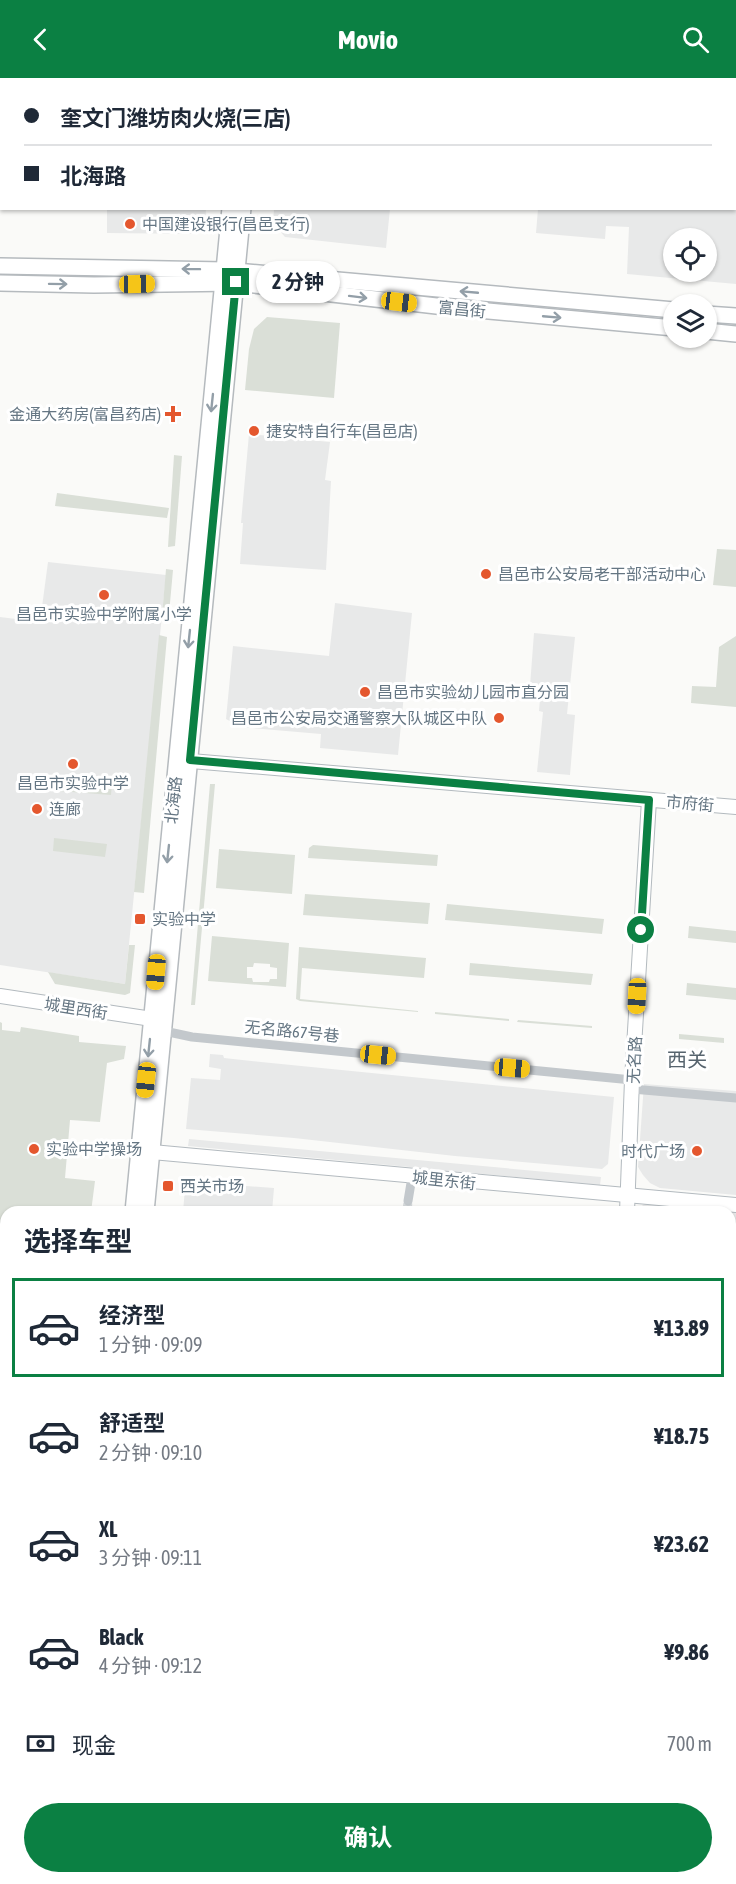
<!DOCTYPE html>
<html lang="zh">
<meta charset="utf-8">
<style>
body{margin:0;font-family:"Asap Condensed","Noto Sans SC",sans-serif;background:#f6f6f7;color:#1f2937;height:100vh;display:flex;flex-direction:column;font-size:22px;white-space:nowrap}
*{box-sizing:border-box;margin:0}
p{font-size:20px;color:#747a83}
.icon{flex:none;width:33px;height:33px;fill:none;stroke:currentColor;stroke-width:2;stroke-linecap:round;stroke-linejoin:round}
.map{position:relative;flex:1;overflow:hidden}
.sheet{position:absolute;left:0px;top:1128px;width:736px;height:678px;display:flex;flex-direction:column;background:#fff;border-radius:18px 18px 0 0;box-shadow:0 2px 4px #0004}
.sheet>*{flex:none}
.top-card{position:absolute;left:0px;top:0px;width:736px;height:132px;box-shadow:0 2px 4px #0004;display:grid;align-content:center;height:132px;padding:0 24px;background:#fff}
.fabs{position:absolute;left:663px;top:150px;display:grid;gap:12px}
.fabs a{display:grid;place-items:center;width:54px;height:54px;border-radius:50%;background:#fff;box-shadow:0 2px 4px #0004;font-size:30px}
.end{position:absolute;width:27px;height:27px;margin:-14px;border:8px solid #0b8043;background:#fff;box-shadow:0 0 0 3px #fff}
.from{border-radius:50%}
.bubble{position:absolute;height:42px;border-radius:21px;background:#fff;box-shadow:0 2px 4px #0004;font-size:20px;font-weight:700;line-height:42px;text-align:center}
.car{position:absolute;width:18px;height:36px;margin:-18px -9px;border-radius:8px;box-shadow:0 0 4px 2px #0007;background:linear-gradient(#f5c518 24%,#345 0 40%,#f5c518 0 76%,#345 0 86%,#f5c518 0)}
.top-card b{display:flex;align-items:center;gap:21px;height:57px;font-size:22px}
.top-card b+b{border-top:2px solid #e0e1e3}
.top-card i{width:15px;height:15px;background:#1f2937}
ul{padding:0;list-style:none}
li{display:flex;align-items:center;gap:18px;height:99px;margin:0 12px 9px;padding:0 12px;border:3px solid transparent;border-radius:0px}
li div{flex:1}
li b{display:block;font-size:22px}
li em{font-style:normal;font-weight:700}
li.on{border-color:#0b8043}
li>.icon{width:54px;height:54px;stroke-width:1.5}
h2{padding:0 24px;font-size:27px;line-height:72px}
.pay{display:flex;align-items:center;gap:15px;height:66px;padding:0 24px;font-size:22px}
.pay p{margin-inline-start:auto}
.action{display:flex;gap:12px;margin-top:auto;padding:12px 24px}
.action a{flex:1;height:69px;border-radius:36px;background:#0b8043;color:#fff;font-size:24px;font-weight:700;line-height:69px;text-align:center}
header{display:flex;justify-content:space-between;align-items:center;height:78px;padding:0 24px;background:#0b8043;color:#fff;font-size:27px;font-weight:700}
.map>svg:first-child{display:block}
.built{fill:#e8e9e9;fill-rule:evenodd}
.green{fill:#dadfd7;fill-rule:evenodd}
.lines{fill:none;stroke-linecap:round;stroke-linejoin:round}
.street-tunnel{stroke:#d5d9db;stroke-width:9;stroke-dasharray:9 4.5;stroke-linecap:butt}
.secondary-casing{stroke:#b3babf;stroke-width:16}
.primary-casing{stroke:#b5babe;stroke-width:18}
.street{stroke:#c3c8cc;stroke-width:9}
.secondary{stroke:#fff;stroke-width:14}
.primary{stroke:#fff;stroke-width:15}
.oneway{stroke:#939fa8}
.route{stroke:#0b8043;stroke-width:8}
.poi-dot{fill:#e4572e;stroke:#fff;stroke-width:2}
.labels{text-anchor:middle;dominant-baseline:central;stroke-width:6;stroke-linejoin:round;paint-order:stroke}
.poi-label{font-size:16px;fill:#657683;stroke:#fff;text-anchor:start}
.street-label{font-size:16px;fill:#657683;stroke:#fff}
.quarter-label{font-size:20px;fill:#57646e;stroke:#fff}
</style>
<header><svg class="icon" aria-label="back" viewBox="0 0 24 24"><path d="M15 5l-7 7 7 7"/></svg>Movio<svg class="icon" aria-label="search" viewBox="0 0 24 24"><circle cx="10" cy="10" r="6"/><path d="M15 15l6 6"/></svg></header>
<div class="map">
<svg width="736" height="1806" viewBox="0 0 736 1806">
<rect width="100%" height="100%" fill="#fafaf8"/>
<!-- built -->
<g class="built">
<path d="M643 0H736V206L627 196 629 149 606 148 605 161 536 155 538 131 735 130V2ZM674 160H706V194H674Z"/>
<path d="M107 131H206L205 150 198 156 107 155Z"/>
<path d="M274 131H390L386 170 285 159 273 145Z"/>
<path d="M249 356 330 364 325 402 331 403 326 492 240 486 243 445H241Z"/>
<path d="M48 484 166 497 125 906 0 887V539L40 544Z"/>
<path d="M335 525 412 535 398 677 320 670 321 656 241 649 226 641 233 568 329 578Z"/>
<path d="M534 555 575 559 567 636 575 637 570 697 537 694 543 634 539 633 541 609 530 608Z"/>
<path d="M210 976 223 977 224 980 261 984 614 1019 608 1086 602 1091 455 1078 294 1060 186 1051 191 1000 220 1002 221 991 209 989Z"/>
<path d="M644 1006 736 1013V1117L660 1110 650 1105 643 1097 638 1089Z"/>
<path d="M189 1061 601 1099 600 1107 188 1068Z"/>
<path d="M194 1104 274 1110 272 1134H183L185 1110Z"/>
<path d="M650 1124 736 1131V1559L730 1558V1134H636L643 1127Z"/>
<path d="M0 1449 6 1450V1800H44L43 1806H0Z"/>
<path d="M731 1590 736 1591V1654H731Z"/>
<path d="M731 1732 736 1733V1806H702L703 1800H730Z"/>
</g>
<!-- green -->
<g class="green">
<path d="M267 239 340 245 334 320 245 312 249 271 254 251Z"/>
<path d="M174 377 182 378 175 468 168 469Z"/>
<path d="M57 415 169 430 167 440 55 428Z"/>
<path d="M717 471 736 472V509L713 507Z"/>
<path d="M166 491 173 492 169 536 162 538Z"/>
<path d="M159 557 167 559 144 815 134 814Z"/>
<path d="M736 558V629L691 625 692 608 716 609 719 569Z"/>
<path d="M60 701 112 705 111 717 59 713Z"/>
<path d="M210 706H215L195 927H191Z"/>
<path d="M54 760 107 766 105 779 53 773Z"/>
<path d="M313 767 438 777 437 788 308 780 309 770Z"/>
<path d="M219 771 295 777 292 816 216 810Z"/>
<path d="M305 816 430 825 428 846 303 837Z"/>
<path d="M447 826 604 841 602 856 445 842Z"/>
<path d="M689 848 736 853V865L688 860Z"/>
<path d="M212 858 289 865 286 909 208 903ZM254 885 270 886V889L277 890V901H270L269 904H253L252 900H247V889H253Z"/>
<path d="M129 867H135L130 915 125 917 55 906 48 894 125 906Z"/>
<path d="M299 869 426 880 424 900 302 890 300 921 418 933V934L300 923 296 921Z"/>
<path d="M470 885 593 896 591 907 469 897Z"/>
<path d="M687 905 736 910V922L686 917Z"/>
<path d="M435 934 509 941V943L435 936Z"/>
<path d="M518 942 592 948V950L517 944Z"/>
<path d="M0 944 2 945V952L20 954 21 949 79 958V964L126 968 124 981 107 985 100 1044 70 1042 65 1100 95 1103 91 1134H6V1233H0Z"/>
<path d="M679 956 724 960V965L679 961Z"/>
<path d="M731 1781H736V1806H728V1800H730Z"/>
<path d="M520 1800H569L591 1804V1806H557Z"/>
</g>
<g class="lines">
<!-- street-tunnel -->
<path class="street-tunnel" d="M407 1134 408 1123"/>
<!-- secondary casing -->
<g class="secondary-casing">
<g id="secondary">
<path d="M179 682 736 729"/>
<path d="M0 918 152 941"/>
<path d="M152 1074 736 1127"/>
<path d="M627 1134 632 1002 649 722"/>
<path d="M0 1420H6"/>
<path d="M0 1432 6 1433"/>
<path d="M730 1522 736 1523"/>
<path d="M730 1551 736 1552"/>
</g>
</g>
<!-- primary casing -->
<g class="primary-casing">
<g id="primary">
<path d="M240 2V0"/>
<path d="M256 2V0"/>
<path d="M0 188 225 192 674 232"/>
<path d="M0 205 94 207 236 205 445 229 674 250"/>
<path d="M706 236 736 238"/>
<path d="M706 253 736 256"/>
<path d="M133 1134 230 130"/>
<path d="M146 1134 243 130"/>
<path d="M65 1806 66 1800"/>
<path d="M81 1806 82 1800"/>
</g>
</g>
<!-- street -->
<g class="street">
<path d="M164 953 192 959 632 1002"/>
<path d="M632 1011 736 1020"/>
<path d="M408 1123 412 1099"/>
<path d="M730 1294 736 1295"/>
</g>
<!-- secondary -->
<use href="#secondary" class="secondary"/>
<!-- primary -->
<use href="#primary" class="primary"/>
</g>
<!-- one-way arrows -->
<defs><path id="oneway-shaft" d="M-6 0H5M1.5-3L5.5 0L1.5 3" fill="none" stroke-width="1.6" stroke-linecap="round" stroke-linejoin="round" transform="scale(1.5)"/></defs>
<g class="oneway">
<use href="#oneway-shaft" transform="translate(191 191) rotate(-179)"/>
<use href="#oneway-shaft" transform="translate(58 206) rotate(1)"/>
<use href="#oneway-shaft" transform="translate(469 214) rotate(-175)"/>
<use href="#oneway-shaft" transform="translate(358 219) rotate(7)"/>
<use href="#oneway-shaft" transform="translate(552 239) rotate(5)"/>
<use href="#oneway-shaft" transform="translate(212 325) rotate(96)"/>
<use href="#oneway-shaft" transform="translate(189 561) rotate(96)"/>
<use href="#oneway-shaft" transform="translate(168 776) rotate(96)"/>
<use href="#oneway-shaft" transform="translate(149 970) rotate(96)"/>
</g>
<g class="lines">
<!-- route -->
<path class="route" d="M236 204 190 682 649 722 641 852"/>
</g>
<!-- markers -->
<g class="poi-dot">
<circle cx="130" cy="146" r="6"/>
<path d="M170 327h6v6h6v6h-6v6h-6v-6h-6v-6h6z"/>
<circle cx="254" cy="353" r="6"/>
<circle cx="486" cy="496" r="6"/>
<circle cx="104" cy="517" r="6"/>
<circle cx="365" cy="614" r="6"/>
<circle cx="499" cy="640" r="6"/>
<circle cx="73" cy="686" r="6"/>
<circle cx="37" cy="731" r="6"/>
<rect x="134" y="835" width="12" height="12" rx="3"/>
<circle cx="34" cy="1071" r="6"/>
<circle cx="697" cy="1073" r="6"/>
<rect x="162" y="1102" width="12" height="12" rx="3"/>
</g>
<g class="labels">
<!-- poi labels -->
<g class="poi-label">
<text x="142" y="146">中国建设银行(昌邑支行)</text>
<text x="161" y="336" text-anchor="end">金通大药房(富昌药店)</text>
<text x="266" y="353">捷安特自行车(昌邑店)</text>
<text x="498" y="496">昌邑市公安局老干部活动中心</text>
<text x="104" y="536" text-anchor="middle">昌邑市实验中学附属小学</text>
<text x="377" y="614">昌邑市实验幼儿园市直分园</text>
<text x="487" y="640" text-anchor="end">昌邑市公安局交通警察大队城区中队</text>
<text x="73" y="705" text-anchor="middle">昌邑市实验中学</text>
<text x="49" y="731">连廊</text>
<text x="152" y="841">实验中学</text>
<text x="46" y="1071">实验中学操场</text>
<text x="685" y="1073" text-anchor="end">时代广场</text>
<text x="180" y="1108">西关市场</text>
</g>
<!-- street labels -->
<g class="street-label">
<text transform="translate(462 231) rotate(6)">富昌街</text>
<text transform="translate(173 722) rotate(-84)">北海路</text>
<text transform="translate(690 725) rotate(5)">市府街</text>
<text transform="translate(76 930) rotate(9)">城里西街</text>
<text transform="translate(292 953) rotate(6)">无名路67号巷</text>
<text transform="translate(634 982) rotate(-87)">无名路</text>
<text transform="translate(444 1102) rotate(6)">城里东街</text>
</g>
<!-- quarter labels -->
<g class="quarter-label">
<text x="687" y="981">西关</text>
</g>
</g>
</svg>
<div class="fabs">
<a><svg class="icon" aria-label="locate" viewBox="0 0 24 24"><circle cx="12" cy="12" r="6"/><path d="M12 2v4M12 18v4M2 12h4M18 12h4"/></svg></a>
<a><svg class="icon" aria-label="layers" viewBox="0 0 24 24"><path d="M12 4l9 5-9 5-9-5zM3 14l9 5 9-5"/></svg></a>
</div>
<i class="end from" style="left:641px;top:852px"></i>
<i class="end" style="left:236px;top:204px"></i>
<div class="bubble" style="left:256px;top:183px;width:84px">2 分钟</div>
<i class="car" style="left:137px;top:206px;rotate:89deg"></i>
<i class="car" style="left:399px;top:224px;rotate:97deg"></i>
<i class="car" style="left:156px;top:894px;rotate:185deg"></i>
<i class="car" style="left:637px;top:918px;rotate:183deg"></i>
<i class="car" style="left:378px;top:977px;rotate:96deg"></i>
<i class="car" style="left:512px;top:990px;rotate:95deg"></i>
<i class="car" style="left:146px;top:1002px;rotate:186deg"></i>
<div class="top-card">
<b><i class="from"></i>奎文门潍坊肉火烧(三店)</b>
<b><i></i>北海路</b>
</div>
<section class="sheet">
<h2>选择车型</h2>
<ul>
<li class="on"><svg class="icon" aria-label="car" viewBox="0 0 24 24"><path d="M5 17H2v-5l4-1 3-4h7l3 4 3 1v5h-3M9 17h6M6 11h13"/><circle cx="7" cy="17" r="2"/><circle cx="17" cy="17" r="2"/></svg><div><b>经济型</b><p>1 分钟 · 09:09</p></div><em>¥13.89</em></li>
<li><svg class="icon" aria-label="car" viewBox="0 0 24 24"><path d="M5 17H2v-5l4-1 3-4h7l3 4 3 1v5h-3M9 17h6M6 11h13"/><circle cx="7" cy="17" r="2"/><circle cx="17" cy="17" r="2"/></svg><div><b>舒适型</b><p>2 分钟 · 09:10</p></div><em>¥18.75</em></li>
<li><svg class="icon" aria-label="car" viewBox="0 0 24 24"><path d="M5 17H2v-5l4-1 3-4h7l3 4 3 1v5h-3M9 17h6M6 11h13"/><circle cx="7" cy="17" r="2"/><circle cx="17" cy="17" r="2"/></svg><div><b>XL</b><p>3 分钟 · 09:11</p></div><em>¥23.62</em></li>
<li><svg class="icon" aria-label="car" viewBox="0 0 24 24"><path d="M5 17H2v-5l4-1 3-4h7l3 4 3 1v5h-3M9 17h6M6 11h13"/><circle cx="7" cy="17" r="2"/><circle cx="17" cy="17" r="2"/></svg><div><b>Black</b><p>4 分钟 · 09:12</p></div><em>¥9.86</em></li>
</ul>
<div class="pay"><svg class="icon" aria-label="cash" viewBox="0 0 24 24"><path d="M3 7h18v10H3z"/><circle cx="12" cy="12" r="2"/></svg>现金<p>700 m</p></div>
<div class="action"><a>确认</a></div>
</section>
</div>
